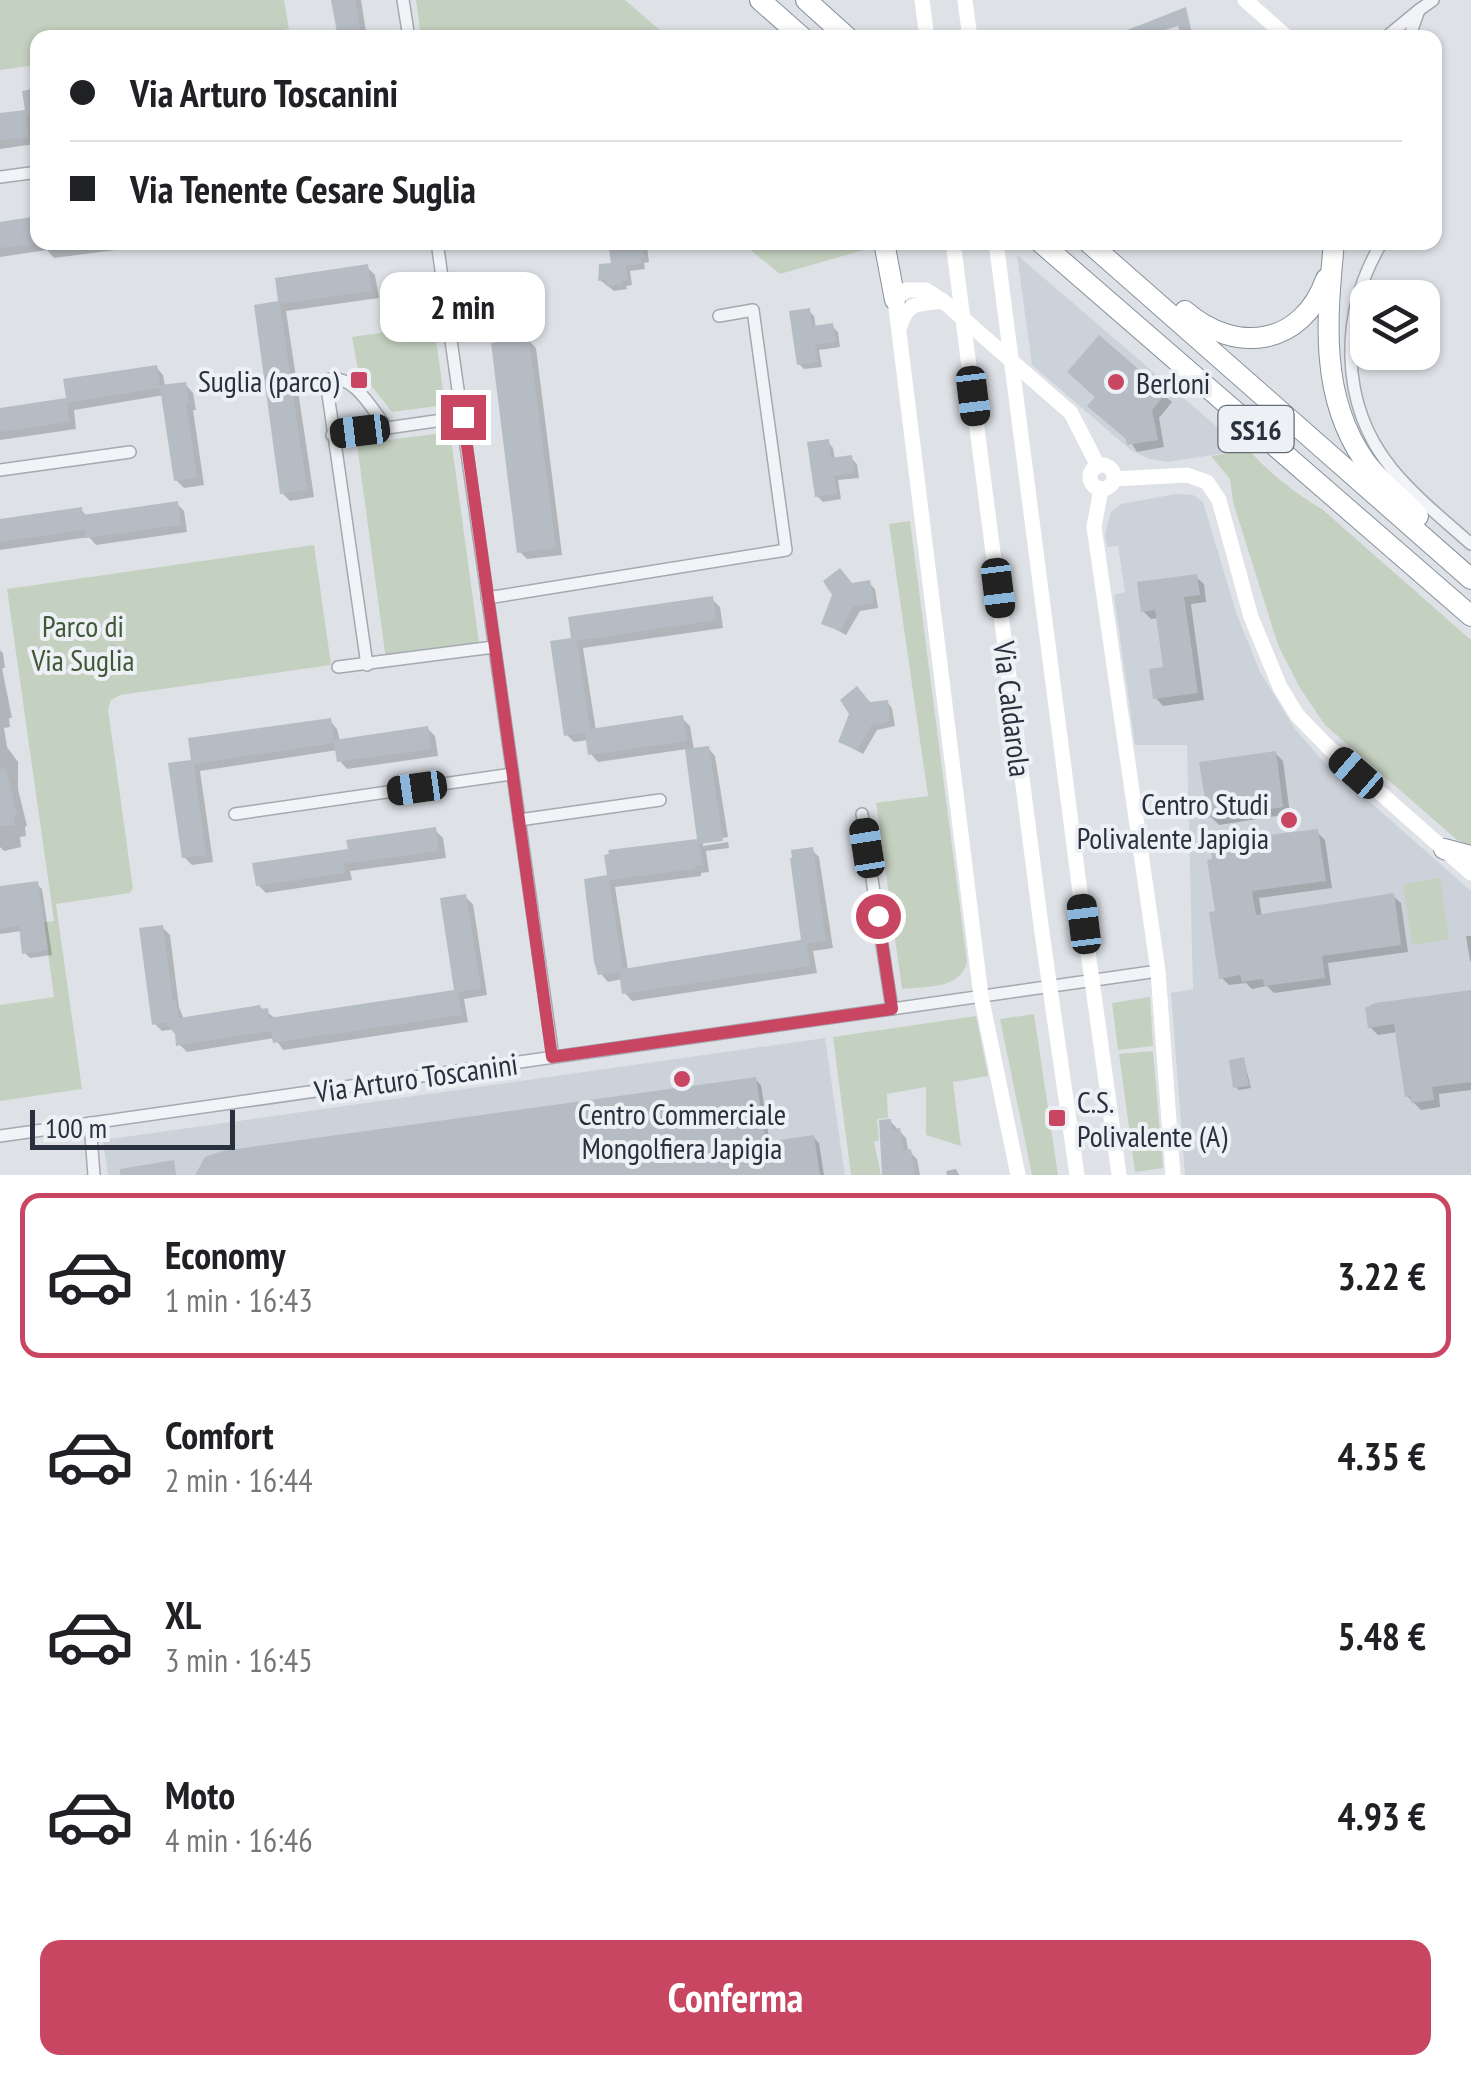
<!DOCTYPE html>
<html lang="it">
<meta charset="utf-8">
<style>
body{margin:0;font-family:"PT Sans Narrow",sans-serif;background:#f6f6f6;color:#202124;height:100vh;display:flex;flex-direction:column;font-size:38px;white-space:nowrap}
*{box-sizing:border-box;margin:0}
p{font-size:32px;color:#757577}
.icon{flex:none;width:55px;height:55px;fill:none;stroke:currentColor;stroke-width:2;stroke-linecap:round;stroke-linejoin:round}
.map{position:relative;height:1175px;overflow:hidden}
.panel{display:flex;flex-direction:column;background:#fff;flex:1}
.panel>*{flex:none}
.banner{position:absolute;left:30px;top:30px;width:1412px;height:220px;border-radius:20px;box-shadow:0 2px 8px #0004;display:grid;align-content:center;height:220px;padding:0 40px;background:#fff}
.buttons{position:absolute;left:1350px;top:280px;display:grid;gap:20px}
.buttons a{display:grid;place-items:center;width:90px;height:90px;border-radius:20px;background:#fff;box-shadow:0 2px 8px #0004;font-size:50px}
.scale{position:absolute;left:30px;bottom:25px;width:205px;box-sizing:border-box;padding-left:10px;border:5px solid #28313d;border-top:0;font-size:28px;line-height:35px;white-space:nowrap;color:#28313d;-webkit-text-stroke:8px #edf1f5;paint-order:stroke}
.end{position:absolute;width:45px;height:45px;margin:-22px;border:12px solid #c94663;background:#fff;box-shadow:0 0 0 5px #fff}
.from{border-radius:50%}
.bubble{position:absolute;height:70px;border-radius:20px;background:#fff;box-shadow:0 2px 8px #0004;font-size:32px;font-weight:800;line-height:70px;text-align:center}
.car{position:absolute;width:30px;height:60px;margin:-30px -15px;border-radius:12px;box-shadow:0 0 8px 2px #0007;background:linear-gradient(#222 24%,#8ab4d8 0 40%,#222 0 76%,#8ab4d8 0 86%,#222 0)}
.banner b{display:flex;align-items:center;gap:35px;height:95px;font-size:38px}
.banner b+b{border-top:2px solid #e0e0e0}
.banner i{width:25px;height:25px;background:#202124}
ul{padding:18px 0 0;list-style:none}
li{display:flex;align-items:center;gap:30px;height:165px;margin:0 20px 15px;padding:0 20px;border:5px solid transparent;border-radius:20px}
li div{flex:1}
li b{display:block;font-size:38px}
li em{font-style:normal;font-weight:800}
li.active{border-color:#c94663}
li>.icon{width:90px;height:90px;stroke-width:1.5}
.action{display:flex;gap:20px;margin-top:auto;padding:20px 40px}
.action a{flex:1;height:115px;border-radius:20px;background:#c94663;color:#fff;font-size:40px;font-weight:800;line-height:115px;text-align:center}
.map>svg:first-child{display:block}
.built{fill:#ccd2d9}
.green{fill:#c5d1c0}
.shadow{fill:#0003}
.building{fill:#b6bcc4}
.lines{fill:none;stroke-linecap:round;stroke-linejoin:round}
.street-casing{stroke:#a4a9b1;stroke-width:14}
.highway-casing{stroke:#86919d;stroke-width:22}
.street{stroke:#f1f3f6;stroke-width:11}
.secondary{stroke:#fff;stroke-width:15}
.highway{stroke:#fff;stroke-width:20}
.secondary-bridge{stroke:#fff;stroke-width:15}
.route{stroke:#c94663;stroke-width:12}
.poi-dot{fill:#c94663;stroke:#edf1f5;stroke-width:4}
.labels{text-anchor:middle;dominant-baseline:central;stroke-width:8;stroke-linejoin:round;paint-order:stroke}
.shield{fill:#edf1f5;stroke:#636b74;stroke-width:2.5}
.shield-label{font-size:28px;font-weight:bold;fill:#28313d}
.poi-label{font-size:30px;fill:#28313d;stroke:#edf1f5;text-anchor:end}
.park-label{font-size:30px;fill:#3f5936;stroke:#edf1f5}
.street-label{font-size:30px;fill:#28313d;stroke:#edf1f5}
</style>
<div class="map">
<svg width="1471" height="1175" viewBox="0 0 1471 1175">
<rect width="100%" height="100%" fill="#dee2e7"/>
<!-- built -->
<g class="built">
<path d="M1017 255 1244 450 1168 462 1149 459 1132 451 1032 365Z"/>
<path d="M1176 494 1193 495 1203 502 1237 615 1260 672 1295 729 1320 758 1471 891V1175H1185L1171 993 1193 989 1187 745H1135L1114 595 1125 592 1118 546 1107 547 1105 533 1111 512 1121 504Z"/>
<path d="M825 1038 845 1175H108L103 1140Z"/>
</g>
<!-- green -->
<g class="green">
<path d="M0 0H284L289 29 229 38H38L37 65 0 70Z"/>
<path d="M416 0H625L668 37H421Z"/>
<path d="M873 242 874 247 780 274 742 243Z"/>
<path d="M434 325 445 405 392 412 358 369 352 337Z"/>
<path d="M450 432 479 642 477 647 386 660 357 444Z"/>
<path d="M1249 450C1270 474 1295 493 1323 510L1471 640V847L1456 839 1325 725 1300 688 1278 645 1233 502 1230 479 1211 456Z"/>
<path d="M910 521 967 962C960 990 926 986 902 989L876 803 928 796 889 524Z"/>
<path d="M314 545 331 665 120 695 111 700 108 709 133 889 129 893 56 904 82 1089 0 1101V1005L54 997 45 931 35 924 54 921 7 589Z"/>
<path d="M1440 878 1449 939 1412 945 1403 884Z"/>
<path d="M1150 997 1153 1046 1118 1050 1112 1003Z"/>
<path d="M1034 1014 1058 1175H1032L1000 1019Z"/>
<path d="M976 1016 988 1076 953 1082 961 1146 926 1135V1087L887 1094 888 1118 877 1119 879 1140 874 1142 881 1175H851L833 1037Z"/>
<path d="M1153 1051 1163 1168 1135 1172 1119 1054Z"/>
</g>
<!-- shadow -->
<g class="shadow">
<path d="M334 0H361L367 38H340Z"/>
<path d="M38 91V122L32 123 35 144 0 149V116L28 112Z"/>
<path d="M0 224 38 242 146 243 139 244V247L54 258 47 250 0 257Z"/>
<path d="M611 242H643L647 246 649 262 644 263 645 269 630 271 632 285 626 286 627 289 614 291 600 280 614 265Z"/>
<path d="M367 267 375 275 379 298 286 311 314 497 290 501 282 493 257 307 281 303Z"/>
<path d="M809 311 814 316 816 328 832 326 838 332 840 347 819 350 822 367 804 369 799 364Z"/>
<path d="M529 341 536 348 562 555 527 559 520 552Z"/>
<path d="M156 367 163 375 165 387 186 385 193 393 196 410H193L204 485 184 488 176 480 164 395 74 410 76 429 0 440V411L69 401Z"/>
<path d="M1164 395 1172 402 1159 418 1164 447 1137 452 1129 439 1098 413Z"/>
<path d="M828 442 833 448 835 460 851 458 857 464 859 478 838 480 841 499 823 502 817 496Z"/>
<path d="M177 504 184 511 187 532 96 545 89 537 0 550V521L81 510 88 517Z"/>
<path d="M1196 577 1204 584 1206 602 1191 604 1204 700 1163 706 1156 698 1166 669 1159 618 1151 619 1143 611Z"/>
<path d="M869 583 875 589 878 608 860 611 846 635 824 623 852 585Z"/>
<path d="M712 599 720 607 723 628 583 648 596 731 682 718 690 726 694 750 708 748 715 756 728 837 703 841V846L728 842 729 848 706 851 709 872 701 873V876L615 887 628 970 804 942 812 850 819 857 833 948 813 951 817 973 632 1001 625 993 622 979 608 982 601 974 586 896 610 877 700 841 687 749 598 762 591 754 589 740 574 742 566 734 553 643Z"/>
<path d="M0 650 3 653 5 668H2L12 718H9L10 727 4 728 7 747 18 762V789L27 826 25 827 26 836 20 837 21 847 4 851 0 847Z"/>
<path d="M887 702 892 708 895 726 877 730 863 754 841 742 870 704Z"/>
<path d="M330 721 337 729 340 741 427 728 435 736 438 756 347 769 340 761 338 750 200 771 213 862 192 865 184 857 194 762Z"/>
<path d="M1275 753 1283 761 1290 814 1219 825 1211 817Z"/>
<path d="M435 830 443 838 446 858 350 871 352 880 266 893 258 885 351 851Z"/>
<path d="M1317 832 1325 840 1332 888 1259 898 1262 917 1393 896 1401 903 1408 952 1328 963 1331 985 1274 993 1267 986 1252 989 1246 983 1229 985 1221 977 1212 914Z"/>
<path d="M37 884 42 889 52 955 30 958 25 953 22 931 0 934V889Z"/>
<path d="M465 897 473 904 487 995 464 999 468 1022 283 1050 275 1038 187 1052 179 1044 174 1029 162 1031 154 1023 162 927 170 935 179 1007 184 1020 260 1007 276 1019 456 992Z"/>
<path d="M1466 936H1471V962L1470 961Z"/>
<path d="M1471 992V1090L1439 1094 1440 1107 1421 1110 1407 1096 1398 1032 1378 1035 1370 1027Z"/>
<path d="M1244 1060 1251 1088 1239 1090 1236 1087Z"/>
<path d="M755 1079 761 1085 770 1144 813 1137 819 1143 824 1175H200Z"/>
<path d="M890 1121 906 1138 908 1150 917 1159 920 1175H885Z"/>
<path d="M956 1169 959 1175H947L946 1171Z"/>
</g>
<!-- building -->
<g class="building">
<path d="M331 0H356L361 38H338Z"/>
<path d="M1186 7 1193 38H1181L1178 26 1138 38H1107Z"/>
<path d="M38 88V114L26 116 29 137 0 141V113L25 110 22 91Z"/>
<path d="M38 216V244L0 248V222Z"/>
<path d="M608 242H643L645 258H640L641 264 626 266 628 280 622 281V284L606 286 605 280 598 281 599 264 611 263Z"/>
<path d="M368 264 372 291 280 304 307 490 280 494 254 305 278 301 275 278Z"/>
<path d="M810 308 812 326 833 323 836 342 815 345 818 362 797 365 789 311Z"/>
<path d="M1099 335 1166 393 1152 410 1158 440 1127 445 1126 439 1087 406 1095 397 1067 372Z"/>
<path d="M529 338 556 548 517 553 491 343Z"/>
<path d="M157 365 160 385 186 382 189 402 186 403 197 477 174 481 160 388 67 403 70 422 0 432V408L66 398 63 379Z"/>
<path d="M829 439 831 458 852 455 854 473 834 476 837 494 815 497 807 442Z"/>
<path d="M178 501 181 525 86 538 85 530 0 542V519L82 507 83 515Z"/>
<path d="M840 568 852 583 870 580 874 603 854 606 840 631 821 624 832 595 823 581Z"/>
<path d="M1197 574 1200 595 1184 597 1198 693 1153 699 1149 669 1163 667 1161 652 1155 610 1141 612 1137 582Z"/>
<path d="M713 596 716 620 577 641 590 729 683 715 687 741 588 755 585 732 564 736 550 641 571 638 568 617Z"/>
<path d="M111 644 128 650 117 660 103 661Z"/>
<path d="M857 686 870 702 888 700 890 721 871 726 857 750 838 742 849 714 840 700Z"/>
<path d="M331 718 334 740 428 726 431 749 337 762 334 743 194 764 206 855 182 858 168 763 191 760 188 738Z"/>
<path d="M709 746 723 841 699 844 703 865 695 866V869L609 880 623 969 801 940 790 858H792L791 850 813 847 826 941 807 944 810 966 622 994 619 972 598 975 594 962 584 879 607 875 604 855 609 854 608 850 697 839 685 749Z"/>
<path d="M1276 751 1283 807 1208 818 1199 762Z"/>
<path d="M6 768 17 815H14L15 825 0 826V769Z"/>
<path d="M436 827 439 851 344 864 345 873 256 886 252 863 348 849 346 840Z"/>
<path d="M1318 829 1326 881 1252 891 1256 915 1394 893 1401 945 1322 956 1325 978 1264 986 1263 979 1242 982 1240 975 1219 979 1209 912 1215 911 1207 860 1212 859 1210 842Z"/>
<path d="M38 881 48 950 22 954 19 926 0 929V886Z"/>
<path d="M466 894 481 988 458 992 462 1015 273 1043 271 1031 176 1046 175 1034 165 1022 152 1025 139 928 163 925 173 1001H176L179 1018 260 1005 261 1009 268 1008 269 1018 454 990 440 898Z"/>
<path d="M1471 990V1082L1432 1087 1434 1100 1411 1103 1410 1096 1405 1097 1394 1024 1368 1028 1365 1008 1375 1003Z"/>
<path d="M1244 1057 1249 1086 1233 1088 1229 1060Z"/>
<path d="M756 1077 766 1142 814 1135 820 1175H195L205 1157 222 1151Z"/>
<path d="M891 1119 892 1130 900 1128 904 1150 911 1149 915 1175H882L879 1120Z"/>
<path d="M174 1160 176 1175H120V1169Z"/>
</g>
<g class="lines">
<!-- street casing -->
<g class="street-casing">
<g id="street">
<path d="M403 0 409 38"/>
<path d="M1419 10 1433 0"/>
<path d="M1385 38 1419 10 1409 38"/>
<path d="M1435 122V149"/>
<path d="M0 177 38 172"/>
<path d="M437 242 553 1057"/>
<path d="M1382 242C1340 312 1338 403 1392 469 1415 497 1444 520 1471 544"/>
<path d="M332 435 387 428"/>
<path d="M0 470 130 452"/>
<path d="M487 598 786 550 753 310 719 316"/>
<path d="M367 665 327 387 330 379C355 375 373 411 387 428L463 417"/>
<path d="M338 667 494 647"/>
<path d="M235 814 512 774"/>
<path d="M862 814 892 1009"/>
<path d="M519 820 660 800"/>
<path d="M90 1123 94 1175"/>
<path d="M0 1136 1158 971"/>
</g>
</g>
<!-- highway casing -->
<g class="highway-casing">
<g id="highway">
<path d="M760 0 803 38"/>
<path d="M806 0 848 38"/>
<path d="M884 242 895 300"/>
<path d="M1040 242 1471 616"/>
<path d="M1088 242 1471 579"/>
<path d="M1334 242C1327 317 1319 395 1364 460 1379 482 1402 497 1418 516"/>
<path d="M1185 311C1236 355 1302 346 1326 279"/>
<path d="M1444 849 1471 856"/>
</g>
</g>
<!-- street -->
<use href="#street" class="street"/>
<!-- secondary -->
<g class="secondary">
<path d="M922 0 927 38"/>
<path d="M965 0 970 38"/>
<path d="M1245 0 1288 38"/>
<path d="M900 326C908 300 919 305 943 301"/>
<circle cx="1102" cy="477" r="12"/>
<path d="M1114 479 1187 475 1207 482 1219 500 1251 617 1280 687 1297 715 1328 747 1471 873"/>
<path d="M1101 489 1094 527 1158 971 1173 1175"/>
<path d="M1084 923 1119 1175"/>
<path d="M1042 933 1077 1175"/>
<path d="M1018 1175 981 996 895 300 906 290H926L943 301 1071 413 1098 466"/>
</g>
<!-- highway -->
<use href="#highway" class="highway"/>
<!-- secondary-bridge -->
<g class="secondary-bridge">
<path d="M953 242 1042 933"/>
<path d="M996 242 1084 923"/>
</g>
</g>
<g class="lines">
<!-- route -->
<path class="route" d="M463 417 552 1057 892 1009 878 916"/>
</g>
<!-- markers -->
<g class="poi-dot">
<rect x="349" y="370" width="20" height="20" rx="5"/>
<circle cx="1116" cy="382" r="10"/>
<circle cx="1289" cy="820" r="10"/>
<circle cx="682" cy="1079" r="10"/>
<rect x="1047" y="1108" width="20" height="20" rx="5"/>
</g>
<g class="labels">
<!-- shield labels -->
<rect class="shield" x="1218.5" y="406" width="75" height="46" rx="8"/>
<g class="shield-label">
<text x="1256" y="429">SS16</text>
</g>
<!-- poi labels -->
<g class="poi-label">
<text x="339" y="380">Suglia (parco)</text>
<text x="1136" y="382" text-anchor="start">Berloni</text>
<text x="1269" y="803">Centro Studi<tspan x="1269" dy="34">Polivalente Japigia</tspan></text>
<text x="1077" y="1101" text-anchor="start">C.S.<tspan x="1077" dy="34">Polivalente (A)</tspan></text>
<text x="682" y="1113" text-anchor="middle">Centro Commerciale<tspan x="682" dy="34">Mongolfiera Japigia</tspan></text>
</g>
<!-- park labels -->
<g class="park-label">
<text x="83" y="625">Parco di<tspan x="83" dy="34">Via Suglia</tspan></text>
</g>
<!-- street labels -->
<g class="street-label">
<text transform="translate(1013 709) rotate(83)">Via Caldarola</text>
<text transform="translate(416 1077) rotate(-8)">Via Arturo Toscanini</text>
</g>
</g>
</svg>
<div class="buttons">
<a><svg class="icon" aria-label="layers" viewBox="0 0 24 24"><path d="M12 4l9 5-9 5-9-5zM3 14l9 5 9-5"/></svg></a>
</div>
<div class="scale">100 m</div>
<i class="end from" style="left:878px;top:916px"></i>
<i class="end" style="left:463px;top:417px"></i>
<div class="bubble" style="left:380px;top:272px;width:165px">2 min</div>
<i class="car" style="left:973px;top:396px;rotate:173deg"></i>
<i class="car" style="left:360px;top:431px;rotate:263deg"></i>
<i class="car" style="left:998px;top:588px;rotate:173deg"></i>
<i class="car" style="left:1356px;top:773px;rotate:311deg"></i>
<i class="car" style="left:417px;top:788px;rotate:262deg"></i>
<i class="car" style="left:867px;top:848px;rotate:351deg"></i>
<i class="car" style="left:1084px;top:924px;rotate:353deg"></i>
<div class="banner">
<b><i class="from"></i>Via Arturo Toscanini</b>
<b><i></i>Via Tenente Cesare Suglia</b>
</div>
</div>
<section class="panel">
<ul>
<li class="active"><svg class="icon" aria-label="car" viewBox="0 0 24 24"><path d="M5 17H2v-5l4-1 3-4h7l3 4 3 1v5h-3M9 17h6M6 11h13"/><circle cx="7" cy="17" r="2"/><circle cx="17" cy="17" r="2"/></svg><div><b>Economy</b><p>1 min · 16:43</p></div><em>3.22 €</em></li>
<li><svg class="icon" aria-label="car" viewBox="0 0 24 24"><path d="M5 17H2v-5l4-1 3-4h7l3 4 3 1v5h-3M9 17h6M6 11h13"/><circle cx="7" cy="17" r="2"/><circle cx="17" cy="17" r="2"/></svg><div><b>Comfort</b><p>2 min · 16:44</p></div><em>4.35 €</em></li>
<li><svg class="icon" aria-label="car" viewBox="0 0 24 24"><path d="M5 17H2v-5l4-1 3-4h7l3 4 3 1v5h-3M9 17h6M6 11h13"/><circle cx="7" cy="17" r="2"/><circle cx="17" cy="17" r="2"/></svg><div><b>XL</b><p>3 min · 16:45</p></div><em>5.48 €</em></li>
<li><svg class="icon" aria-label="car" viewBox="0 0 24 24"><path d="M5 17H2v-5l4-1 3-4h7l3 4 3 1v5h-3M9 17h6M6 11h13"/><circle cx="7" cy="17" r="2"/><circle cx="17" cy="17" r="2"/></svg><div><b>Moto</b><p>4 min · 16:46</p></div><em>4.93 €</em></li>
</ul>
<div class="action"><a>Conferma</a></div>
</section>
